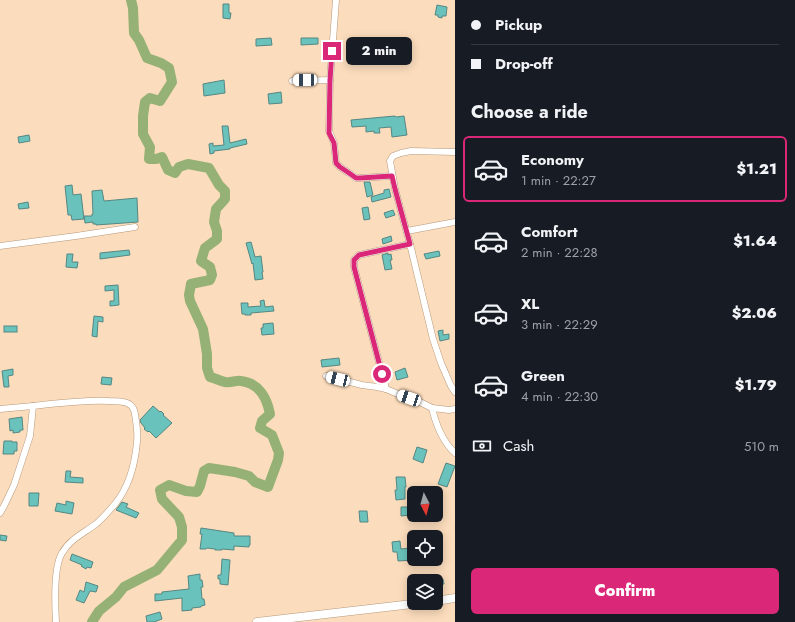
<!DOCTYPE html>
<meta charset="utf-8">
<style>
body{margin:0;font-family:Jost,sans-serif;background:#20242c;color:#f1f3f6;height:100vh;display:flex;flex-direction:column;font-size:15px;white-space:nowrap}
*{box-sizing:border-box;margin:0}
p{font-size:13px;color:#9ea1a6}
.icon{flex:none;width:22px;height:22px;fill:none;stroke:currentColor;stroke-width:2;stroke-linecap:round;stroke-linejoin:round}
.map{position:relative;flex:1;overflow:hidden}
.panel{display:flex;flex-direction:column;background:#171b24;width:340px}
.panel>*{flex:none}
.banner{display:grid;align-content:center;height:88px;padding:0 16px;background:#171b24}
.needle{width:26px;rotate:174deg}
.fabs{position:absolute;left:407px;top:486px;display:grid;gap:8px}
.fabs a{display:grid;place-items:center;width:36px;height:36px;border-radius:6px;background:#171b24;box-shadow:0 2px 10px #0003;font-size:20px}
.end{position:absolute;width:18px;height:18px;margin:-9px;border:5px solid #db2777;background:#fff;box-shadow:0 0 0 2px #fff}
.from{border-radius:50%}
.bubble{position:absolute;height:28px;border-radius:6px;background:#171b24;box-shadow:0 2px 10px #0003;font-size:13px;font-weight:800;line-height:28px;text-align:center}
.car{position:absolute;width:12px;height:24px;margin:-12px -6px;border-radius:5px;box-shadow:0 0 3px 1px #0007;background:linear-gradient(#fff 24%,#345 0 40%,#fff 0 76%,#345 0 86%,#fff 0)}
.banner b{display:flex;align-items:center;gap:14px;height:38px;font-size:15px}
.banner b+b{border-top:1px solid #363941}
.banner i{width:10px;height:10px;background:#f1f3f6}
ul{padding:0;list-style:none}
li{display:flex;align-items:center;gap:12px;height:66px;margin:0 8px 6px;padding:0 8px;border:2px solid transparent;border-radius:6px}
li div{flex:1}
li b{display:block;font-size:15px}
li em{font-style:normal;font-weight:800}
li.active{border-color:#db2777}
li>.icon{width:36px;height:36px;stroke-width:1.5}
h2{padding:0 16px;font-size:18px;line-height:48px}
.pay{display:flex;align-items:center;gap:10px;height:44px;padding:0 16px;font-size:15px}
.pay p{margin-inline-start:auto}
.cta{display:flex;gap:8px;margin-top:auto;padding:8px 16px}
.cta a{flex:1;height:46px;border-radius:6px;background:#db2777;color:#fff;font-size:16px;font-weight:800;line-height:46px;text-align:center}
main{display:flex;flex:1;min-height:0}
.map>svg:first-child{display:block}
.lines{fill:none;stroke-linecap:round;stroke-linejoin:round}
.river{stroke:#96b175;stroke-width:10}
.building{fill:#69c2bb;stroke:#558783}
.minor-casing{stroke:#b6997b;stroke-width:7}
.secondary-casing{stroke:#b6997b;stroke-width:9}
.minor{stroke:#fff;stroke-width:6}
.secondary{stroke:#fff;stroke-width:8}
.route{stroke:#db2777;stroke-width:5}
</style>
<main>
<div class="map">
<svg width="455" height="622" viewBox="0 0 455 622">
<rect width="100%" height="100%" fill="#fbdcbc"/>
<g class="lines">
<!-- river -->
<path class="river" d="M92 622 99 611 116 597 124 587 157 570 182 540V527L179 517 162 499 160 490 169 485 186 491 197 492 200 486 204 471 209 468 235 472 249 476 255 482 268 487 278 460 279 453 272 435 260 428 262 421 270 414C267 398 259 383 241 381 236 380 231 383 225 382 220 381 215 378 210 377L207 368V354L203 329 190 301 189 295 191 284 210 280 212 275 210 267 201 261 205 248 217 239V231L214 222 216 209 225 199V191L219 185 209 168 188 164 179 167 175 173 168 170 162 157 156 159H149L150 147 143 134V116L145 102 150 98 160 101 172 82 169 68 161 63 147 58 139 40 134 33 133 8 131 0"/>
</g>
<!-- building -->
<g class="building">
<path d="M223 4H229V13H231L230 19 223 18Z"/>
<path d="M437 5 447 7 446 16H442V18L438 17V15H435Z"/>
<path d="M271 38 272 45 256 46V39Z"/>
<path d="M301 38H318V44L301 45Z"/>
<path d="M224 80 225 93 204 96 203 84Z"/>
<path d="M281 92 282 103 269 104 268 94Z"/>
<path d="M395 116 396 117 404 116 407 135 392 137 391 127 379 128 380 133H374V131L366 132V126L352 127 351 120Z"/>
<path d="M222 126H228L230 143 246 139 247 144 230 148V149L214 151V153L210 154 209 144 213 143V146L224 145Z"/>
<path d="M29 135 30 141 19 143 18 137Z"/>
<path d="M364 182H370L373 195 367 197Z"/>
<path d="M72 185 73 195 81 194 84 219 72 220 71 215H68L65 186Z"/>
<path d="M389 189 391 197 372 202 371 197 384 193V190Z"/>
<path d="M102 190 104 201 137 198 138 222 96 225V224H93V222L85 223 84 216H92V214H93L92 191Z"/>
<path d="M28 202 29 208 19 209 18 204Z"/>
<path d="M368 207 370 219 364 220 362 208Z"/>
<path d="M393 210 395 215 386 218 384 213Z"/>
<path d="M391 236 392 241 383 244 382 239Z"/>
<path d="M251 242 255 257 261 256 263 272H262L263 279 255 280 253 263 252 264 246 243Z"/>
<path d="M129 250 130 255 100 259V253Z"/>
<path d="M439 251 440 256 426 259 424 254Z"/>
<path d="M388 253V255L391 254 392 260H390L392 269 385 270 382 255Z"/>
<path d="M67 254H73L72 262H78L77 268 66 267Z"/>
<path d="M118 285 119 305 110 306V301H114V290L105 291V286Z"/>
<path d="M264 300 265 307 273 306 274 311 251 313V315H245V314H242L241 303H248V307L261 306 260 301Z"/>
<path d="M94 316 103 317V322L98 321 97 337 92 336Z"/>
<path d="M273 323 274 334 262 335 261 328H263V324Z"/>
<rect x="4" y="326" width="13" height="6"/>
<path d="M443 330V335L449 334V339L440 341 438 331Z"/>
<path d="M339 358 340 365 322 367 321 360Z"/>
<path d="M405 368 408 377 397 380 395 372Z"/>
<path d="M13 369V375L8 376 9 387H4L2 371Z"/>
<path d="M102 377 112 378 111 385 101 384Z"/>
<path d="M153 406 160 412 161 411 164 414 163 415 172 423 156 438 149 431 148 432 144 429 145 428 141 423 140 420Z"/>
<path d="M22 417 23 430H20V432L13 433V430L10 431 9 419Z"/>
<path d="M4 441H12V442H17V451H14V454H3Z"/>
<path d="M417 447 427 450 423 463 413 459Z"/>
<path d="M446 463 455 466 447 487 438 484Z"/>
<path d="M66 471H71L70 477 83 478V483L65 482Z"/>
<path d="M396 477H405L406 487H405V499L396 500 395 490H397Z"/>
<path d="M29 493H39L38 506H29Z"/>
<path d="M66 501 74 503 72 514 55 511 57 503 66 505Z"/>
<path d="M122 502 128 504 126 507 139 513 136 518 116 510Z"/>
<path d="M401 507H410V515L401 516Z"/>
<path d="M359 511H367L368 522H360Z"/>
<path d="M201 528 234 533V536H250V545H249V547L234 546V550L222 549V550H215V549L207 548 206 549H200L202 534H200Z"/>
<path d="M0 535 7 536 6 541 0 540Z"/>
<path d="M400 541 401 549 410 548V550L414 549V560L398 561 397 552H393L392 542Z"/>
<path d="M72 554 93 562 91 568 87 567 86 569 81 566 82 565 70 560Z"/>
<path d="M222 559 230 560 228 585 220 584V579H218V575H221Z"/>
<path d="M200 574V580H202L203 587H201L202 599H204L205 605 201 606V607L192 608V610L182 611V598L155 601V594H162V592L189 589 188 576Z"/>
<path d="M443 579 444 584 436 585V580Z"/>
<path d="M86 582 98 586 96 592 90 591 84 603 76 600 80 590 84 592Z"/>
<path d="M160 612 162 619 154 622H147L146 616Z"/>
</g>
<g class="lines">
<!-- minor casing -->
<g class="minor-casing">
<g id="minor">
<path d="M336 0 330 80 329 131 334 143 336 163 340 167 349 173 356 178H360L392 176"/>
<path d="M292 81 330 80"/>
<path d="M455 152 411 151 401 153 393 156 390 161 395 189 410 244 433 339 441 363 451 386 455 392"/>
<path d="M407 231 455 222"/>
<path d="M0 246 76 236 135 227"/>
<path d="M326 376 362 385 377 387 386 389 398 394 420 402 432 408 449 410 455 409"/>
<path d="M386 389 354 267V260L359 255 410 244"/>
<path d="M432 408C436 425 442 441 455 453"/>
<path d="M0 409 33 406"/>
<path d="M0 513 4 506 14 485 30 436 33 406C59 403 84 400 109 401 115 401 122 401 127 403 135 406 135 414 136 421 137 428 138 435 137 442 135 464 129 487 115 504 109 511 103 518 96 524 84 533 70 539 62 553 53 568 55 605 56 622"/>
</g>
</g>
<!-- secondary casing -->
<g class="secondary-casing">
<g id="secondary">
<path d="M436 601 455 598"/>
<path d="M257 622 421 603"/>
</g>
</g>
<!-- minor -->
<use href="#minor" class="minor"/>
<!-- secondary -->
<use href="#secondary" class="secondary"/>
</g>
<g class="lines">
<!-- route -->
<path class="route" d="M332 51 330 80 329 133 334 143 336 163 340 167 349 173 356 178H360L392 176 395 189 410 244 359 255 354 260V267L382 374"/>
</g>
</svg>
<div class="fabs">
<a><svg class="needle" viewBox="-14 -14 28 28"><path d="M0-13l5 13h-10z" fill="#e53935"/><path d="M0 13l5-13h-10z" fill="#9ea1a6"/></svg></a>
<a><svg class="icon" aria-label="locate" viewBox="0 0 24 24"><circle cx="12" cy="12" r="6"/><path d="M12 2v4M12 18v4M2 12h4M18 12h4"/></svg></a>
<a><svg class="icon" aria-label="layers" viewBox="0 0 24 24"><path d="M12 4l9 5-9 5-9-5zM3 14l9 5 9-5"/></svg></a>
</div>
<i class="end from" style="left:382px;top:374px"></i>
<i class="end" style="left:332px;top:51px"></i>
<div class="bubble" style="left:346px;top:37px;width:66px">2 min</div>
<i class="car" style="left:305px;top:80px;rotate:269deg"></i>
<i class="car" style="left:338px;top:379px;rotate:284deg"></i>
<i class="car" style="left:409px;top:398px;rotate:289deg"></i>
</div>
<section class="panel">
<div class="banner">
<b><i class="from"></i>Pickup</b>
<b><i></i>Drop-off</b>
</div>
<h2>Choose a ride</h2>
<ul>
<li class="active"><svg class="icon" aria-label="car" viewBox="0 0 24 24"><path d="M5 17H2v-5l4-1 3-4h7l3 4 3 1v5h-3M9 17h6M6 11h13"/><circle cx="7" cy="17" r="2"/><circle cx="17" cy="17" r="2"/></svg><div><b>Economy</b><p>1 min · 22:27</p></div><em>$1.21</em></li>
<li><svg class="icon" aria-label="car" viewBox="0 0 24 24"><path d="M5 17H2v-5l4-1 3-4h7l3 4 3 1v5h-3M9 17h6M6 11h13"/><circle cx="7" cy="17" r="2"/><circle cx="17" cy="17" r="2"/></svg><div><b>Comfort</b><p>2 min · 22:28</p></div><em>$1.64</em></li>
<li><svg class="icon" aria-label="car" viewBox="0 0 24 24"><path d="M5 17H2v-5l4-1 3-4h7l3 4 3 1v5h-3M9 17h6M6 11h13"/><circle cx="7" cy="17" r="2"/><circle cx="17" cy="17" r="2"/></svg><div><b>XL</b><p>3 min · 22:29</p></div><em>$2.06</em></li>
<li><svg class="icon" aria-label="car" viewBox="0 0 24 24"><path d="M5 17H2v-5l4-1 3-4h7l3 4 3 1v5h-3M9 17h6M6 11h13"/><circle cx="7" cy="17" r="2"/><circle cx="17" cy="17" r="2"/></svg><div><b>Green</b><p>4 min · 22:30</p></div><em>$1.79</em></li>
</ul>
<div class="pay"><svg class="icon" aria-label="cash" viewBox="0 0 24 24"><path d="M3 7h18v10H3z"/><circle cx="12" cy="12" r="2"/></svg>Cash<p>510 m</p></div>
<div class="cta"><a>Confirm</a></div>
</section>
</main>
